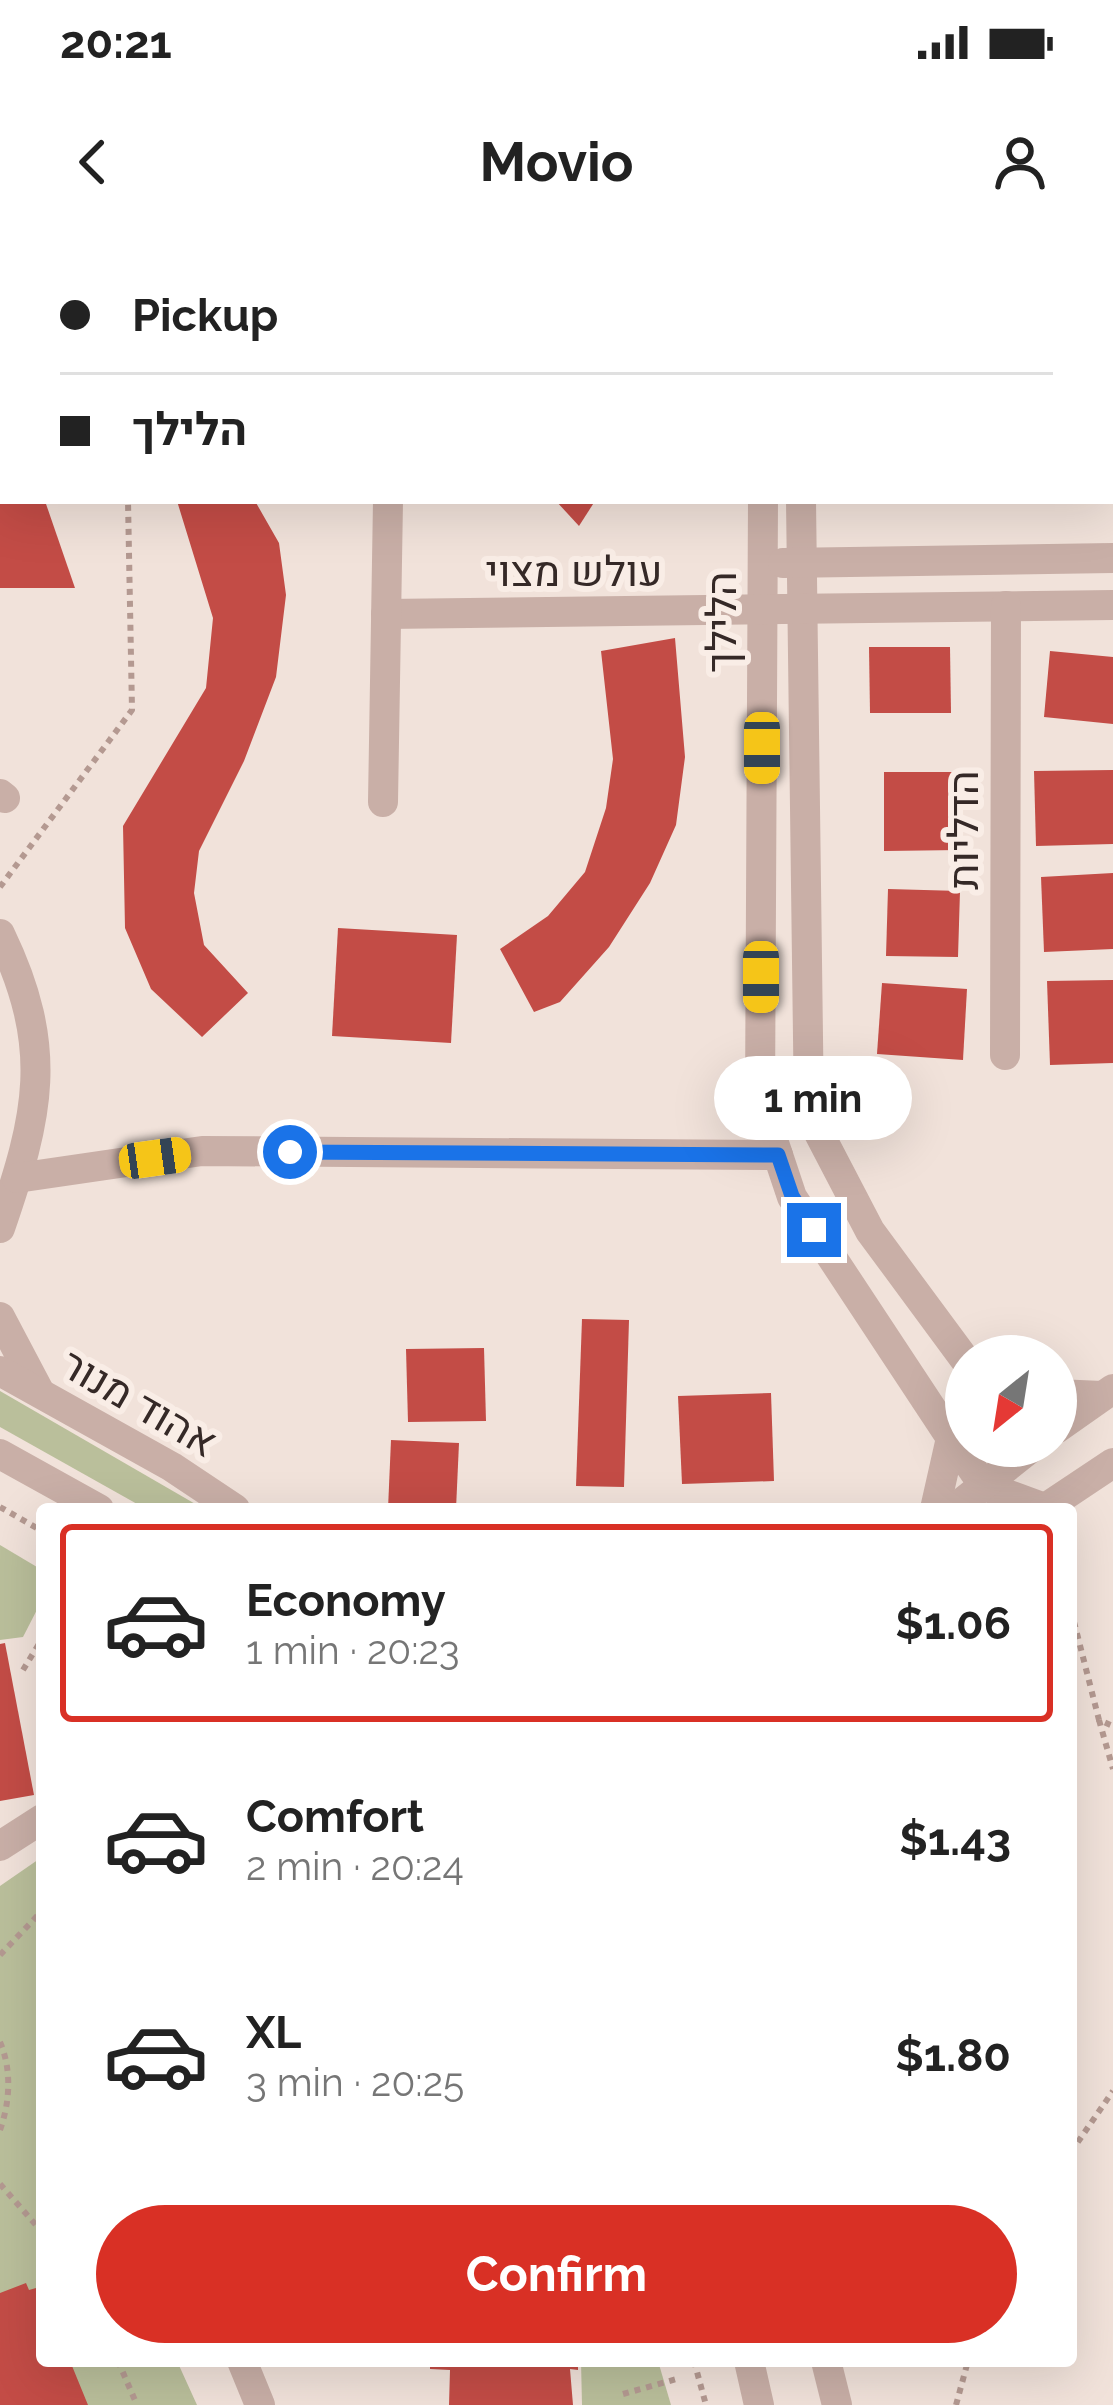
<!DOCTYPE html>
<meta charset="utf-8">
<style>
body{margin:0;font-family:Raleway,Heebo,sans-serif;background:#f2f2f2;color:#222;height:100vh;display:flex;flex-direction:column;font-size:45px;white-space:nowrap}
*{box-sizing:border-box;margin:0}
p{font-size:39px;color:#767676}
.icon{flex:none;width:66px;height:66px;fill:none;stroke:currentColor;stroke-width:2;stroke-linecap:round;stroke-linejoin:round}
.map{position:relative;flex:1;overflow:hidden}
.side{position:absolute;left:36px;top:1263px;width:1041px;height:864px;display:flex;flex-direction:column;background:#fff;border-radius:12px;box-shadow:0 12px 48px #0002}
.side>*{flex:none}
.guide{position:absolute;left:0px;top:0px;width:1113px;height:264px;box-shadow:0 12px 48px #0002;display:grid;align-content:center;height:264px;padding:0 60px;background:#fff}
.needle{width:78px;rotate:210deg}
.controls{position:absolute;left:945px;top:1095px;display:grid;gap:24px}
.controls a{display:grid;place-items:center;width:132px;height:132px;border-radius:50%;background:#fff;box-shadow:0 12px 48px #0002;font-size:60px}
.end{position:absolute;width:54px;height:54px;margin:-27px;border:15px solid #1a73e8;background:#fff;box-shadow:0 0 0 6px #fff}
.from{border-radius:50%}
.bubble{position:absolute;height:84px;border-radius:42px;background:#fff;box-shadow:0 12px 48px #0002;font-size:39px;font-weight:700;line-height:84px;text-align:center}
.car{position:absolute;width:36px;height:72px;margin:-36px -18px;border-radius:15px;box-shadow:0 0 9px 3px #0007;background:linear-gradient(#f5c518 24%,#345 0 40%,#f5c518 0 76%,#345 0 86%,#f5c518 0)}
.guide b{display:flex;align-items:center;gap:42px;height:114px;font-size:45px}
.guide b+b{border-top:3px solid #e0e0e0}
.guide i{width:30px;height:30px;background:#222}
ul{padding:21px 0 0;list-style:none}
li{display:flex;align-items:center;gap:36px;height:198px;margin:0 24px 18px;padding:0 36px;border:6px solid transparent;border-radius:12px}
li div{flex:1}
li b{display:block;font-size:45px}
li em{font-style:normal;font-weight:700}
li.current{border-color:#d93025}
li>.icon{width:108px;height:108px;stroke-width:1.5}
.cta{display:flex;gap:24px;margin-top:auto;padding:24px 60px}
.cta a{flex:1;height:138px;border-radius:72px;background:#d93025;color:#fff;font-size:48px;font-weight:700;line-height:138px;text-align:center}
.status{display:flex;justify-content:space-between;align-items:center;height:84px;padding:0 60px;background:#fff;direction:ltr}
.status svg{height:33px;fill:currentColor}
header{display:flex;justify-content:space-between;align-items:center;height:156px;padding:0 60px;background:#fff;font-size:54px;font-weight:700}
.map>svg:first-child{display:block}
.green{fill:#babf9b}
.building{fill:#c34c46}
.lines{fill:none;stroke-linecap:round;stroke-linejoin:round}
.path{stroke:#b49991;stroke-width:6;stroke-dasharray:6 6;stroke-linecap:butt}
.minor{stroke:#c9afa7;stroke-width:30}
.route{stroke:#1a73e8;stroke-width:15}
.labels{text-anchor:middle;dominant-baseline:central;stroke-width:12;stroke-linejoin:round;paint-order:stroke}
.street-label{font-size:42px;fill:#352927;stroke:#f9ede6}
</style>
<div class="status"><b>20:21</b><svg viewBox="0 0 49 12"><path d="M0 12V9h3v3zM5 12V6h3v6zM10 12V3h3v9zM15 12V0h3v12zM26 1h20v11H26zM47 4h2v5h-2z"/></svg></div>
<header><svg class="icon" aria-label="back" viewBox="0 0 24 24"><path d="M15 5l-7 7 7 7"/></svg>Movio<svg class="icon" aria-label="person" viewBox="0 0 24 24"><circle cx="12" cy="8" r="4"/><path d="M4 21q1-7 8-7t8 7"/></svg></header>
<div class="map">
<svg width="1113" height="2165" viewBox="0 0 1113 2165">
<rect width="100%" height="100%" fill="#f1e2da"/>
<!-- green -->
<g class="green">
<path d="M0 1151 204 1269H146L0 1187Z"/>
<path d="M0 1305 42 1330V1360L23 1397 0 1400Z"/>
<path d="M42 1617V2121H177L197 2165H36L0 2071V1646Z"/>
<path d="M581 2121H658L671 2165H582Z"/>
</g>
<!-- building -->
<g class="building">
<path d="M0 261H45L75 348H0Z"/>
<path d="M177 261H255L279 303 286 355 276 437 244 521 199 611 194 653 204 705 248 753 202 797 151 749 125 688 123 586 206 448 213 378Z"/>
<path d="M556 261H595L579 286Z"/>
<path d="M675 398 685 517 676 585 650 643 609 707 560 762 534 772 500 709 548 676 585 632 606 568 613 519 601 411Z"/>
<path d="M869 407H950L951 473H870Z"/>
<path d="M1050 411 1113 417V484L1044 477Z"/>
<path d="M1113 530V604L1036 606 1034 531Z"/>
<path d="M884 532H959L960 610 884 611Z"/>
<path d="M1113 633V709L1044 712 1041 637Z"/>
<path d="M888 649 960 651 958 717 886 716Z"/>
<path d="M338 688 457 695 451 803 332 796Z"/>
<path d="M1113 740V823L1050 825 1047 741Z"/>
<path d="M882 743 967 749 963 820 877 814Z"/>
<path d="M582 1079 629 1080 624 1247 576 1246Z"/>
<path d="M484 1108 486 1181 408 1182 406 1109Z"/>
<path d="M771 1153 774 1241 682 1244 678 1156Z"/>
<path d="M391 1200 459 1203 456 1269H388Z"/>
<path d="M5 1403 34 1555 0 1561V1404Z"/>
<path d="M26 2043 29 2050 36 2048 42 2061V2121H70L88 2165H0V2053Z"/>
<path d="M430 2121H578V2130L570 2129 573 2165H449L450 2130 430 2129Z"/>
</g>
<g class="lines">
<!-- path -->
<g class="path">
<path d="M123 0V3"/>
<path d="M0 647 132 470 128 261"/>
<path d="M0 1267 42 1291"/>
<path d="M1071 1370 1099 1480 1113 1486"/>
<path d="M23 1430 42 1399"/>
<path d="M1099 1480 1113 1529"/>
<path d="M0 1715 42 1671"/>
<path d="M0 1802C12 1830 10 1862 0 1890"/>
<path d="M1071 1912 1113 1851"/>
<path d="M0 1944 42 1992"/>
<path d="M118 2121 137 2165"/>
<path d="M694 2121 706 2165"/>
<path d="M623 2154 680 2138"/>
<path d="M956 2165 968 2121"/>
</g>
<!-- minor -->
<g class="minor">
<path d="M763 0V3"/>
<path d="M393 3V0"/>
<path d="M805 3V0"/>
<path d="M1063 3 1064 0"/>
<path d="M1110 110 1113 112"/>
<path d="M763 261 760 861 792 957 951 1198 984 1246 1045 1268"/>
<path d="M801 261 809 874 870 991 966 1121"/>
<path d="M783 323 1113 318"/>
<path d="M386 374 1113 365"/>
<path d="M0 554 5 558"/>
<path d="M383 562 388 261"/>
<path d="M0 694C55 808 39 875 0 988"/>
<path d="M1005 815 1006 366"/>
<path d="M17 938 202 911 778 915"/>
<path d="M0 1077 38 1149"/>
<path d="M0 1131 172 1227 235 1269"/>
<path d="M1056 1154 1102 1156"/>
<path d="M1056 1189 1113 1149"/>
<path d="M0 1214 99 1269"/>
<path d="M935 1269 951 1198"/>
<path d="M954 1269 1033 1206"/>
<path d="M1044 1269 1113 1223"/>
<path d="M0 1606 42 1579"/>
<path d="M242 2121 260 2165"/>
<path d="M749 2121 759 2165"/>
<path d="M826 2121 837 2165"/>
</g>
</g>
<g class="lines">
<!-- route -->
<path class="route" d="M290 912 778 915 792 956 814 990"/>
</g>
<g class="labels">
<!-- street labels -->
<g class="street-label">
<text x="574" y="331">עולש מצוי</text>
<text transform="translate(721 382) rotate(-90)">הלילך</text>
<text transform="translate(963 590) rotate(-90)">הדליות</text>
<text transform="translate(139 1163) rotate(30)">אהוד מנור</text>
</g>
</g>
</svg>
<div class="controls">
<a><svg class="needle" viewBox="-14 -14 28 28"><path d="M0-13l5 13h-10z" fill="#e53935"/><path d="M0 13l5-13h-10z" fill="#767676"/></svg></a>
</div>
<i class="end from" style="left:290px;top:912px"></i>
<i class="end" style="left:814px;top:990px"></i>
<div class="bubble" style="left:714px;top:816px;width:198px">1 min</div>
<i class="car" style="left:762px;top:508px;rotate:180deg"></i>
<i class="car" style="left:761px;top:737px;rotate:180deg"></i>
<i class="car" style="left:155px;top:918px;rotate:82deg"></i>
<div class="guide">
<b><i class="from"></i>Pickup</b>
<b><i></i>הלילך</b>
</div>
<section class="side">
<ul>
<li class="current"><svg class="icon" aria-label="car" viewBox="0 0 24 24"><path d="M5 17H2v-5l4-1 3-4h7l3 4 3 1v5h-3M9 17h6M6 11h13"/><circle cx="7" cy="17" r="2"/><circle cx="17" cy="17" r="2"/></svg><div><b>Economy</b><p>1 min · 20:23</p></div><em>$1.06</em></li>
<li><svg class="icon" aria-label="car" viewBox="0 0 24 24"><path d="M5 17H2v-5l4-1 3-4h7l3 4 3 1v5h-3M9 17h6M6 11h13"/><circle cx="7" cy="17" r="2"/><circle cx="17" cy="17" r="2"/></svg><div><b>Comfort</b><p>2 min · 20:24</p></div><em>$1.43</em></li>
<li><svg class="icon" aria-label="car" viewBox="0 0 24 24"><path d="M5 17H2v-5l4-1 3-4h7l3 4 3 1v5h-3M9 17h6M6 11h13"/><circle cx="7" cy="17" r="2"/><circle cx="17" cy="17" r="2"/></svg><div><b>XL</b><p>3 min · 20:25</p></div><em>$1.80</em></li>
</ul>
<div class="cta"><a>Confirm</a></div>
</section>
</div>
